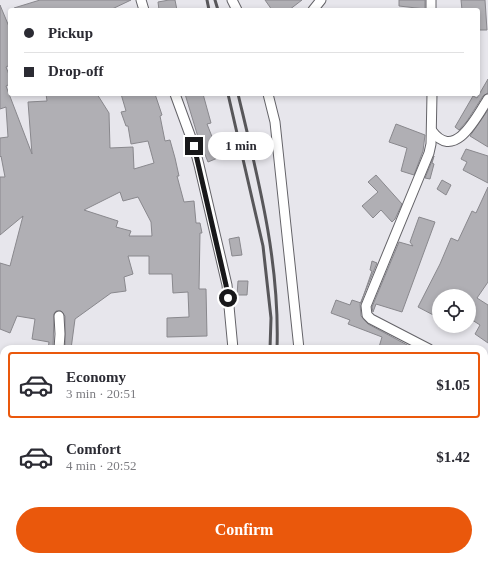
<!DOCTYPE html>
<meta charset="utf-8">
<style>
body{margin:0;font-family:"Times New Roman",serif;background:#f2f2f3;color:#2b2b33;height:100vh;display:flex;flex-direction:column;font-size:15px;white-space:nowrap}
*{box-sizing:border-box;margin:0}
p{font-size:13px;color:#7c7c81}
.icon{flex:none;width:22px;height:22px;fill:none;stroke:currentColor;stroke-width:2;stroke-linecap:round;stroke-linejoin:round}
.map{position:relative;flex:1;overflow:hidden}
.details{position:absolute;left:0px;top:345px;width:488px;height:216px;display:flex;flex-direction:column;background:#fff;border-radius:12px 12px 0 0;box-shadow:0 2px 6px #0003}
.details>*{flex:none}
.hud{position:absolute;left:8px;top:8px;width:472px;height:88px;border-radius:4px;box-shadow:0 2px 6px #0003;display:grid;align-content:center;height:88px;padding:0 16px;background:#fff}
.controls{position:absolute;left:432px;top:289px;display:grid;gap:8px}
.controls a{display:grid;place-items:center;width:44px;height:44px;border-radius:50%;background:#fff;box-shadow:0 2px 6px #0003;font-size:20px}
.end{position:absolute;width:18px;height:18px;margin:-9px;border:5px solid #18181a;background:#fff;box-shadow:0 0 0 2px #fff}
.from{border-radius:50%}
.bubble{position:absolute;height:28px;border-radius:14px;background:#fff;box-shadow:0 2px 6px #0003;font-size:13px;font-weight:600;line-height:28px;text-align:center}
.hud b{display:flex;align-items:center;gap:14px;height:38px;font-size:15px}
.hud b+b{border-top:1px solid #e1e1e2}
.hud i{width:10px;height:10px;background:#2b2b33}
ul{padding:7px 0 0;list-style:none}
li{display:flex;align-items:center;gap:12px;height:66px;margin:0 8px 6px;padding:0 8px;border:2px solid transparent;border-radius:4px}
li div{flex:1}
li b{display:block;font-size:15px}
li em{font-style:normal;font-weight:600}
li.current{border-color:#ea580c}
li>.icon{width:36px;height:36px;stroke-width:1.5}
.primary-button{display:flex;gap:8px;margin-top:auto;padding:8px 16px}
.primary-button a{flex:1;height:46px;border-radius:24px;background:#ea580c;color:#fff;font-size:16px;font-weight:600;line-height:46px;text-align:center}
.map>svg:first-child{display:block}
.building{fill:#b0afb4;stroke:#89888d;fill-rule:evenodd}
.lines{fill:none;stroke-linecap:round;stroke-linejoin:round}
.street-casing{stroke:#646368;stroke-width:11}
.secondary-casing{stroke:#646368;stroke-width:15}
.street{stroke:#fff;stroke-width:9}
.secondary{stroke:#fff;stroke-width:13}
.rail{stroke:#58575a;stroke-width:3}
.route{stroke:#18181a;stroke-width:5}
</style>
<div class="map">
<svg width="488" height="561" viewBox="0 0 488 561">
<rect width="100%" height="100%" fill="#e7e6ec"/>
<!-- building -->
<g class="building">
<path d="M40 0H131L110 10H14V8Z"/>
<path d="M169 0H175L177 10H159L158 2Z"/>
<path d="M265 0H302L289 10H272Z"/>
<path d="M399 0H425V9L399 6Z"/>
<path d="M461 0H485L487 30H478V10H462Z"/>
<path d="M0 5 10 29V65L6 67 10 77V84L6 86 32 154 28 102 47 101 46 94H97L109 113 110 148 133 147 134 169 154 163 148 141 131 144 128 126H126L121 112 126 111 121 94H155L162 115 160 116 165 141 170 140 175 158 179 176H177L184 202 194 201 196 223H200L202 233H200L199 289H206L207 336 167 337V318L189 317 188 292 173 293 172 274H149V256H128L133 274 124 277 126 291 111 293 75 319 71 349H65V316L61 311H56L54 314 53 349H48L49 342 32 339 35 319 17 316 10 333 0 329V263L10 266 23 216 0 235V177H5L1 156 0 157V138L8 137 6 107 0 109ZM120 192 123 201 138 197 151 222 152 236H129L131 231 116 227 118 221 84 210Z"/>
<path d="M488 79V93L483 96 467 121 460 129 459 130 455 127 473 96 477 98Z"/>
<path d="M185 94H203L211 123 207 124 220 157 208 162 198 137Z"/>
<path d="M488 110V147L470 136Z"/>
<path d="M396 124 425 135 423 151 414 175 401 171 407 148 389 142Z"/>
<path d="M466 149 488 156V183L463 170 467 162 461 159Z"/>
<path d="M434 156 432 163 434 164 430 179 425 178Z"/>
<path d="M376 175 402 204 395 219 392 222 381 210 373 218 362 206 378 192 368 182Z"/>
<path d="M442 180 451 185 446 195 437 189Z"/>
<path d="M488 187V282L477 298 488 305V343L475 334 480 325 469 318V296H439V318L418 307 440 264 451 238 458 241 472 211 476 213Z"/>
<path d="M419 217 435 222 402 312 376 304 373 312 372 307 399 242 413 246 410 242Z"/>
<path d="M239 237 242 255 232 256 229 239Z"/>
<path d="M372 261 377 263 360 304 361 316 368 324 409 346 408 349H385L379 347 382 337 348 324 350 320 331 313 336 300 350 305 352 300 361 303 372 271 370 270Z"/>
<path d="M238 281H248L247 295H237Z"/>
</g>
<g class="lines">
<!-- street casing -->
<g class="street-casing">
<g id="street">
<path d="M141 0 144 10"/>
<path d="M232 0 237 10"/>
<path d="M431 0V10"/>
<path d="M313 10 321 0"/>
<path d="M175 94 194 146 199 165 227 285 233 349"/>
<path d="M268 94 275 122 299 349"/>
<path d="M432 131C455 162 477 116 488 99"/>
<path d="M59 349 60 334 59 316"/>
<path d="M429 349 371 319 367 315 366 306 429 153 431 144 432 94"/>
<path d="M484 375 488 377"/>
<path d="M484 471 488 472"/>
<path d="M0 529 4 519"/>
<path d="M144 561 147 557"/>
</g>
</g>
<!-- secondary casing -->
<g class="secondary-casing">
<g id="secondary">
<path d="M484 532H488"/>
<path d="M271 561 275 557"/>
</g>
</g>
<!-- street -->
<use href="#street" class="street"/>
<!-- secondary -->
<use href="#secondary" class="secondary"/>
<!-- rail -->
<g class="rail">
<path d="M207 0 209 10"/>
<path d="M215 0 218 10"/>
<path d="M228 94 263 246 271 318 270 349"/>
<path d="M238 94C258 178 280 262 277 349"/>
<path d="M228 561 230 557"/>
<path d="M236 561 237 557"/>
</g>
</g>
<g class="lines">
<!-- route -->
<path class="route" d="M194 146 226 285 228 298"/>
</g>
</svg>
<div class="controls">
<a><svg class="icon" aria-label="locate" viewBox="0 0 24 24"><circle cx="12" cy="12" r="6"/><path d="M12 2v4M12 18v4M2 12h4M18 12h4"/></svg></a>
</div>
<i class="end from" style="left:228px;top:298px"></i>
<i class="end" style="left:194px;top:146px"></i>
<div class="bubble" style="left:208px;top:132px;width:66px">1 min</div>
<div class="hud">
<b><i class="from"></i>Pickup</b>
<b><i></i>Drop-off</b>
</div>
<section class="details">
<ul>
<li class="current"><svg class="icon" aria-label="car" viewBox="0 0 24 24"><path d="M5 17H2v-5l4-1 3-4h7l3 4 3 1v5h-3M9 17h6M6 11h13"/><circle cx="7" cy="17" r="2"/><circle cx="17" cy="17" r="2"/></svg><div><b>Economy</b><p>3 min · 20:51</p></div><em>$1.05</em></li>
<li><svg class="icon" aria-label="car" viewBox="0 0 24 24"><path d="M5 17H2v-5l4-1 3-4h7l3 4 3 1v5h-3M9 17h6M6 11h13"/><circle cx="7" cy="17" r="2"/><circle cx="17" cy="17" r="2"/></svg><div><b>Comfort</b><p>4 min · 20:52</p></div><em>$1.42</em></li>
</ul>
<div class="primary-button"><a>Confirm</a></div>
</section>
</div>
